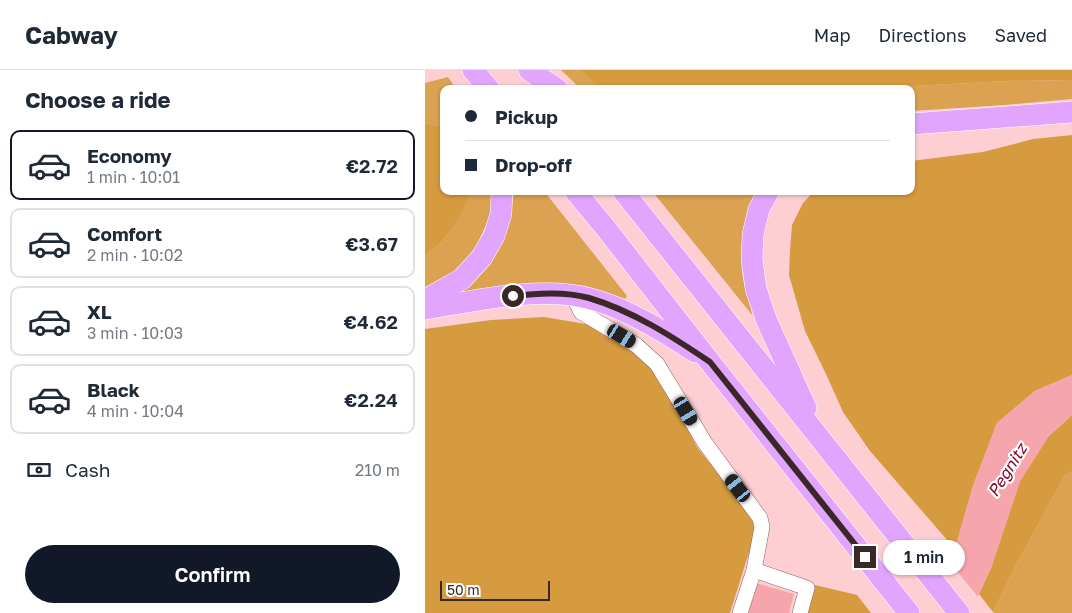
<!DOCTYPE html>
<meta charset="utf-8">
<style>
body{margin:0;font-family:"Golos Text",sans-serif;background:#f6f6f7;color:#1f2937;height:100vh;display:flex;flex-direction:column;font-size:19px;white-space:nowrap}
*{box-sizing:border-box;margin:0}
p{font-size:16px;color:#747a83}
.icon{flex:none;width:28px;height:28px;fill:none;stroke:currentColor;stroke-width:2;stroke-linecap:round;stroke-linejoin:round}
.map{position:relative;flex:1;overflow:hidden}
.sheet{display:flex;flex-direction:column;background:#fff;width:425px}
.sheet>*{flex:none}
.hud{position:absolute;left:15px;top:15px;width:475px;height:110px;border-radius:10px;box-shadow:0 1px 4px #0004;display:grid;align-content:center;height:110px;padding:0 25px;background:#fff}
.scale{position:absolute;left:15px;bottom:12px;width:110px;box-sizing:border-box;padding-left:5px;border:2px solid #3c2728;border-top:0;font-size:14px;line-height:18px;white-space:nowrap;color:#3c2728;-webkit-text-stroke:4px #fefefe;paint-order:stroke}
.end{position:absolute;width:22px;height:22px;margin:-11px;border:6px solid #3c2728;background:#fff;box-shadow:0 0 0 2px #fff}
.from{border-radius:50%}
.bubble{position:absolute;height:35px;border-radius:18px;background:#fff;box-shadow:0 1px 4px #0004;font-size:16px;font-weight:600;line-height:35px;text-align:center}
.car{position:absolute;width:15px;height:30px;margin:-15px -8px;border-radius:6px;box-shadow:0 0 4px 1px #0007;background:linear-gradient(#222 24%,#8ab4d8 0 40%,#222 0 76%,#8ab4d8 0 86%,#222 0)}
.hud b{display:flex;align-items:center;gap:18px;height:48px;font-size:19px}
.hud b+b{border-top:1px solid #e0e1e3}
.hud i{width:12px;height:12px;background:#1f2937}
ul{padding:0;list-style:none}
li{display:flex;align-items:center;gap:15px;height:70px;margin:0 10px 8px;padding:0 15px;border:2px solid #e0e1e3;border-radius:10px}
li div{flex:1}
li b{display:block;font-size:19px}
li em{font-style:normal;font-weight:600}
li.active{border-color:#111827}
li>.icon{width:45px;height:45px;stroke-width:1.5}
h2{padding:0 25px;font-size:22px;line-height:60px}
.pay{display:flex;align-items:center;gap:12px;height:55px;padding:0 25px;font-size:19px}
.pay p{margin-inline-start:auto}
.action{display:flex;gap:10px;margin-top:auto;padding:10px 25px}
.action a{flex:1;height:58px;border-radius:30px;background:#111827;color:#fff;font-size:20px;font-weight:600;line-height:58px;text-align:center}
header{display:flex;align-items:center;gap:30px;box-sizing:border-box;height:70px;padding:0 25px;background:#fff;border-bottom:1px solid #e0e1e3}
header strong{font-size:24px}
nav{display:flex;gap:28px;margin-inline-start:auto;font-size:18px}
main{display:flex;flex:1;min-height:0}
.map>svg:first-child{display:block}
.green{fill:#daa251}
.forest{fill:#d69a3f}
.water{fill:#f6a5ac}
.pier{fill:#fecfd2}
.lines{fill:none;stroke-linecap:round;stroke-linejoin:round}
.minor-casing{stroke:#8f5d60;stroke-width:16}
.highway-casing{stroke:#fff;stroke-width:22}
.minor{stroke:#fff;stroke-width:15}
.highway{stroke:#e1a5fe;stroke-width:21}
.route{stroke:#3c2728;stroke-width:6}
.labels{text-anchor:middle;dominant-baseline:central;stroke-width:4.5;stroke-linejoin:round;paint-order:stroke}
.water-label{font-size:16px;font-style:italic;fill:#7f0128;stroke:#fefefe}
</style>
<header>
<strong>Cabway</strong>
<nav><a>Map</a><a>Directions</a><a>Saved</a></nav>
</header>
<main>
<section class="sheet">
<h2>Choose a ride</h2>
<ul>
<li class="active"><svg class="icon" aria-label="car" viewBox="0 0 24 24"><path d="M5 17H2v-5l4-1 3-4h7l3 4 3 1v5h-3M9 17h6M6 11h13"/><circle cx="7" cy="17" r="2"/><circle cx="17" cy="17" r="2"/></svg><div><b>Economy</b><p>1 min · 10:01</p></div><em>€2.72</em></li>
<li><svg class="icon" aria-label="car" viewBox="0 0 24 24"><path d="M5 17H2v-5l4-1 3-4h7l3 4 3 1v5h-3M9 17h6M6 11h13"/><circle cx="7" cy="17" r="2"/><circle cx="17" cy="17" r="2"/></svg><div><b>Comfort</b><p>2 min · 10:02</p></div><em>€3.67</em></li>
<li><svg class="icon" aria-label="car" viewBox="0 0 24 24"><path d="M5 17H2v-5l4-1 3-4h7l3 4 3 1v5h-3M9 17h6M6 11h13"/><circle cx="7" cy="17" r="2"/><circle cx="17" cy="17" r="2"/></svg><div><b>XL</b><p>3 min · 10:03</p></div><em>€4.62</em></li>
<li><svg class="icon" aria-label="car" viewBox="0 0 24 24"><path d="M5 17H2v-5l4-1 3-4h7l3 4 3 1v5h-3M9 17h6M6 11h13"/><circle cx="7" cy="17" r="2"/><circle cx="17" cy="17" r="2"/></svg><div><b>Black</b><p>4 min · 10:04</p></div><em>€2.24</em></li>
</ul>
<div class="pay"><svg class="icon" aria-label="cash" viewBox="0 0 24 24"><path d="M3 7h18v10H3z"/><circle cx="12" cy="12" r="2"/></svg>Cash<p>210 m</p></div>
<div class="action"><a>Confirm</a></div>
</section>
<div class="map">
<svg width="647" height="543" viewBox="0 0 647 543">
<rect width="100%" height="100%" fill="#fecfd2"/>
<!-- green -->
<g class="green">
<path d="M136 0H154L173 16 190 19H156Z"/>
<path d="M23 7 31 19H19V57L0 53V13Z"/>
<path d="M647 10V29L580 35 486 41V19H454L488 16 583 11Z"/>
<path d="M47 121H68L67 141 53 173 41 191 25 205 0 220V185L16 173 35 148Z"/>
<path d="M89 121H119L202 226 200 229 181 222 160 216 141 214 32 225C43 214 57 204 66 191 82 171 86 146 89 121Z"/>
<path d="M227 121H332C317 144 314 182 318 208 320 221 325 234 328 246Z"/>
<path d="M647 401V543H569L568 542 590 497 640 405Z"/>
</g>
<!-- forest -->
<g class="forest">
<path d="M154 0H647V10L583 11 488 16 454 19H190L173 16Z"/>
<path d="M0 53 19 57V121H47L35 148 16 173 0 185Z"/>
<path d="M647 65V305L610 321 572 353 548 416 530 479 445 381 418 342 401 304 380 261 364 205 365 180 367 155 378 133 389 121H486V91L558 82 608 69Z"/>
<path d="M119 247 179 257 209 278 239 315 272 377 329 449 331 460 305 543H0V259L66 250Z"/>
<path d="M647 345V401L640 405 590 497 568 542 554 524 566 498 595 411 623 367Z"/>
<path d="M390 515 432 525 446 543H382Z"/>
</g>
<!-- water -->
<g class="water">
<path d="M647 305V345L623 367 595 411 566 498 554 524 540 543H487L530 479 548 416 572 353 610 321Z"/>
<path d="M331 513 369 524 364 543H322Z"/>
</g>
<!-- pier -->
<path class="pier" d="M521 488 554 528 543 543H485Z"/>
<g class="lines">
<!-- minor casing -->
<g class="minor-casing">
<g id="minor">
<path d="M148 225 156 242 211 275 232 294 280 373 335 448 337 457 329 500 315 543"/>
<path d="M329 500 382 518 375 543"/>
</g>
</g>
<!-- highway casing -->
<g class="highway-casing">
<g id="highway">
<path d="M48 0 64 19"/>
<path d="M104 0 132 19"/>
<path d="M486 54 647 42"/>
<path d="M150 121 179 156 285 292 484 543"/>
<path d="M198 121 534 543"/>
<path d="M344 121 334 139 328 164 327 190 331 219 341 249 381 338"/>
<path d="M0 230 37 209 57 187 69 166 76 144 77 121"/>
<path d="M0 239C48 231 115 216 162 228 198 236 240 262 270 282"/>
</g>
</g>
<!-- minor -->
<use href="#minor" class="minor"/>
<!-- highway -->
<use href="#highway" class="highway"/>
</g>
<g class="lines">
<!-- route -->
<path class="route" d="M88 226C112 223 140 221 164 228 208 241 248 267 285 292L440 487"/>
</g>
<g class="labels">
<!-- water labels -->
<g class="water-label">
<text transform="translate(582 400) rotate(-58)">Pegnitz</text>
</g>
</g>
</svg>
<div class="scale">50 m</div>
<i class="end from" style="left:88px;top:226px"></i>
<i class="end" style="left:440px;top:487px"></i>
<div class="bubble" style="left:458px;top:470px;width:82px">1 min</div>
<i class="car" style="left:197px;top:266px;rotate:121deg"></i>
<i class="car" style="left:261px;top:341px;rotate:149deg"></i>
<i class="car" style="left:313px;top:418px;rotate:323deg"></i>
<div class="hud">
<b><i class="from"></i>Pickup</b>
<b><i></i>Drop-off</b>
</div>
</div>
</main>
